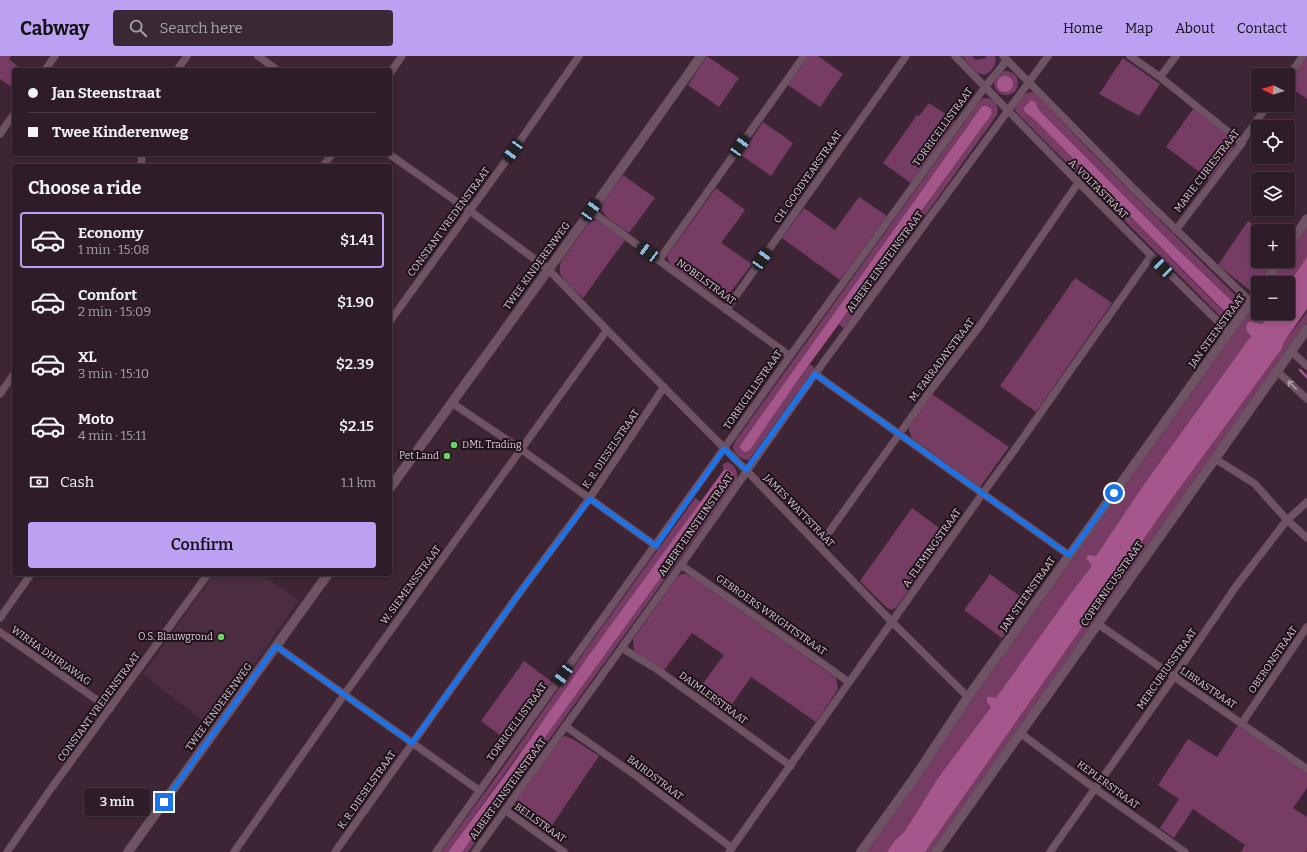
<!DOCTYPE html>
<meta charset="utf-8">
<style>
body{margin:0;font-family:Bitter,serif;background:#3a2934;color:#f1f3f6;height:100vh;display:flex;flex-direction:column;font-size:15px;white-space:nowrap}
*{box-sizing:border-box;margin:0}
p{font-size:13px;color:#a7a1a8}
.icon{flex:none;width:22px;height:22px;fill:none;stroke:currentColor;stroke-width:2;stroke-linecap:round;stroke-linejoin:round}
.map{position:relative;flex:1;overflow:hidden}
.drawer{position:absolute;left:12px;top:108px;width:380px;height:412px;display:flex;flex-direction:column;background:#2e1c28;border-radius:4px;box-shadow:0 2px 6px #0003,0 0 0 1px #493a45}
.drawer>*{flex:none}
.top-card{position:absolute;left:12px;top:12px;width:380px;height:88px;border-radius:4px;box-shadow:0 2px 6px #0003,0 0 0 1px #493a45;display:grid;align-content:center;height:88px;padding:0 16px;background:#2e1c28}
.needle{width:26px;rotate:275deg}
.fabs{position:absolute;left:1251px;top:12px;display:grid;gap:8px}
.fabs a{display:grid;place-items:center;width:44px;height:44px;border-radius:4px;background:#2e1c28;box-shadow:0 2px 6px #0003,0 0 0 1px #493a45;font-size:20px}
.end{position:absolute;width:18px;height:18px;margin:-9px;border:5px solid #1a73e8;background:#fff;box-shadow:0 0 0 2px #fff}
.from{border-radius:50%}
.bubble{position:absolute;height:28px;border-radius:4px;background:#2e1c28;box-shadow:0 2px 6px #0003,0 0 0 1px #493a45;font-size:13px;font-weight:600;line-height:28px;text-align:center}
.car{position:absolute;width:12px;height:24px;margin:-12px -6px;border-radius:5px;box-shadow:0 0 3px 1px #0007;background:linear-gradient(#222 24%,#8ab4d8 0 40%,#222 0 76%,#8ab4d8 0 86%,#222 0)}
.top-card b{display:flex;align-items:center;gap:14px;height:38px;font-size:15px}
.top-card b+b{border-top:1px solid #493a45}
.top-card i{width:10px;height:10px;background:#f1f3f6}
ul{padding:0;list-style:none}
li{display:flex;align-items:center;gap:12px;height:56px;margin:0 8px 6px;padding:0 8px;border:2px solid transparent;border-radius:4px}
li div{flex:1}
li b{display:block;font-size:15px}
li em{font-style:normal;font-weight:600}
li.selected{border-color:#bca0f2}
li>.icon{width:36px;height:36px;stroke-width:1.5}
h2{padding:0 16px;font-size:18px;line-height:48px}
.pay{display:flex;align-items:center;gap:10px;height:44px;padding:0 16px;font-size:15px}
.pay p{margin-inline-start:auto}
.action{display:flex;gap:8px;margin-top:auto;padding:8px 16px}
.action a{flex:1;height:46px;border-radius:4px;background:#bca0f2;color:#111;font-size:16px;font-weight:600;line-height:46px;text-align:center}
header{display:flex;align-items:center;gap:24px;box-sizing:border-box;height:56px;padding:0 20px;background:#bca0f2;color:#111}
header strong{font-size:19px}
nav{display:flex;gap:22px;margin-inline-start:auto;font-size:14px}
.search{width:280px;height:36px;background:#3a2934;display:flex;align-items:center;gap:10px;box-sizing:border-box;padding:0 14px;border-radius:4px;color:#a7a1a8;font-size:15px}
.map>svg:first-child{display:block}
.built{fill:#4c2c41}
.green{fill:#763c64;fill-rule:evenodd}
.water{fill:#a5578c}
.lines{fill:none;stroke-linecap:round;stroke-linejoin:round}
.stream{stroke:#a5578c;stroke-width:2.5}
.minor-casing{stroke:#584251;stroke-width:8}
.tertiary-casing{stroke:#584251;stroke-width:10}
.minor{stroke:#6f5264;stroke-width:7}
.tertiary{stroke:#6f5264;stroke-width:9}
.oneway{stroke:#b19ba8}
.route{stroke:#1a73e8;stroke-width:5}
.poi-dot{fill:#67d465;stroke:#1e121a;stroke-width:1.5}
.labels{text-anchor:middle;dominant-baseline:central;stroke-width:4;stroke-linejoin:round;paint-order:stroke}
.street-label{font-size:10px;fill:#ddccd6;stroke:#1e121a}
.poi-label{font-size:10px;fill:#ddccd6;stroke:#1e121a;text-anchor:end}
</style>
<header>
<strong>Cabway</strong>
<div class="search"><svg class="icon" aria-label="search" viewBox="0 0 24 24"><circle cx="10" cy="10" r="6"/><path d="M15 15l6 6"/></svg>Search here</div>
<nav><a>Home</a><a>Map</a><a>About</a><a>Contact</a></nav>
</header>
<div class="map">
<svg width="1307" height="796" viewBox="0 0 1307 796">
<rect width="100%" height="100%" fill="#3e2536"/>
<!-- built -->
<path class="built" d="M214 518H261L299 544 211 671 143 618Z"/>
<!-- green -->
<g class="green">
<path d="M0 0H11L9 3 22 14H14V33L0 23Z"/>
<path d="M707 0 739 22 719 51 688 29Z"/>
<path d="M808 0H818L843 18 820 51 788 29Z"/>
<path d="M962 0H972L976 4 986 2V0H995C996 4 996 9 993 12 982 29 970 9 962 0Z"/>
<path d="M1306 0H1307V43L1288 30V25Z"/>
<path d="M1123 2 1160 28 1139 60 1099 38Z"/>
<circle cx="1006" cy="27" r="12"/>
<path d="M1031 36 1035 37 1088 93 1236 240 1240 254C1234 261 1233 265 1223 263L1019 59 1014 53C1016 45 1022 37 1031 36ZM1038 50 1040 55 1175 191 1232 245 1233 252 1229 256 1225 257 1033 62 1026 57Z"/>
<path d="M987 42C996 44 999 51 997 59L844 273 839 268 992 58 988 50H982L741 388 739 391 795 328 810 308 815 312 749 404C743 405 733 398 733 390 734 388 735 386 736 384L981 43Z"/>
<path d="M929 47 956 65 912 128 883 107 917 59 919 60Z"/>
<path d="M1194 52 1232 80 1234 87 1232 94 1209 123 1166 91Z"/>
<path d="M763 66 793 87 771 120 741 99Z"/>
<path d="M623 119 655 142 629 177C622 172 605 162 602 154 599 147 618 126 623 119Z"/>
<path d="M716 132 745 154 721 187 752 208 729 238 726 241 719 242 671 209 668 204 667 200Z"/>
<path d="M859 141 887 160 840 224 782 182 804 152 835 174Z"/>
<path d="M596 164 601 166 625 184 583 242C577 236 561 224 560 216 559 212 560 208 562 204L588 168 592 165Z"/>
<path d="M1248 165 1262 175H1258V205H1273L1252 236 1218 209Z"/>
<path d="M1307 168V201L1288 229V227H1266L1281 205H1288V195Z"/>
<path d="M1075 222 1112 247 1036 356 1000 330Z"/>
<path d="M1258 238V257H1269L1262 268 1250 265 1246 274 1251 280 1147 424 1096 501 1091 511 1074 533 996 643 992 641 991 651 938 722 905 775 895 784 887 796H866L984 626 1080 493 1133 414Z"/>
<path d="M1307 256V267L1113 538 933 796H925L1171 444 1281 294 1284 286Z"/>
<path d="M932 338 1009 391 980 431 912 382 909 375V370Z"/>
<path d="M728 406C735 411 738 414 737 423L468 796H462L731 421V417L727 413 723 415V408Z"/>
<path d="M695 442 701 446 448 796H441L502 713 585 595Z"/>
<path d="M912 452 949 479 896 552 891 554 886 551 860 525Z"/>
<path d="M682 518H686L692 521 836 622 838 633 816 666 751 621 725 658 696 637 724 599 692 577 664 614 634 595 633 583 636 579 677 521Z"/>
<path d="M990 518 1028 546 1002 582 964 554Z"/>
<path d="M524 605 552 626 509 686 481 665Z"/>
<path d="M1238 669 1307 717V732L1293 752 1307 761V794L1306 796H1241L1245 789 1193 753 1174 782 1160 772 1179 743 1158 729 1188 683 1217 701Z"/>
<path d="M565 680 573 683 599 700 546 778 519 758 514 749 517 743 561 682Z"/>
</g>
<!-- water -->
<g class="water">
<circle cx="1005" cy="28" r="8"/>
<path d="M1031 44 1035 46 1040 55 1175 191 1232 245 1234 252 1229 256 1226 257 1033 62 1026 57 1023 53Z"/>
<path d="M982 50H987L991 53 992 58 795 328 749 395 744 396 739 391 741 388Z"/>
<path d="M1307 201V253L1284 286 1281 294 1171 444 925 796H887L895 784 905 775 938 722 991 651 987 646V641H992L996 642 1074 533 1091 511V508L1086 502 1088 499 1096 500 1147 424 1251 280 1246 274 1247 268 1250 265 1262 268 1269 257H1288V229Z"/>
<path d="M727 413 732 417 731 421 692 478 462 796H448L507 716 590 598 723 415Z"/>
</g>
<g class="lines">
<!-- stream -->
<path class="stream" d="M1300 314 1307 321"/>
<!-- minor casing -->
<g class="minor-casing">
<g id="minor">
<path d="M258 0 277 14"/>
<path d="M955 0C1045 93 1136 186 1230 277"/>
<path d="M1003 0 1134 133 1251 246"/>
<path d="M1130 0 1160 21 1242 87"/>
<path d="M45 14 55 0"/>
<path d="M177 14 187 0"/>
<path d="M390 17 402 0"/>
<path d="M1160 21 1176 0"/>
<path d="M1288 21 1303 0"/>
<path d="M0 78 14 58"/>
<path d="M389 98 470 155 548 213 607 274 746 414 892 566 968 641"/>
<path d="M141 110 142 98"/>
<path d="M323 110 332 98"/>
<path d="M591 155 790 300"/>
<path d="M1176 174 1242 87 1245 81 1268 49"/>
<path d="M659 204 804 0"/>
<path d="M726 254 906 0"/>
<path d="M390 265 513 95 579 0"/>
<path d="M1291 295 1307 310"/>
<path d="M1276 314 1307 343"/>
<path d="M815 318 1069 499"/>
<path d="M0 338 14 318"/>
<path d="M452 347 522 394 656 490"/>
<path d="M1214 402 1255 428 1287 464 1307 482"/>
<path d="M819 490 933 331 982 267 1078 127"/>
<path d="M681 509 849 626"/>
<path d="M0 562 31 518"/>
<path d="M1098 568 1307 713"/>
<path d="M0 576 110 653"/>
<path d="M276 590 480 735"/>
<path d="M622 592 655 612 791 710"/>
<path d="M1242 667 1307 571"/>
<path d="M565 670 635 719 732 792"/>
<path d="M1020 677 1094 732 1185 796"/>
<path d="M505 754 564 796"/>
<path d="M7 796 50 734 208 518"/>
<path d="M234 796 344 639 607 274"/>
<path d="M335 796 518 539 589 443 664 331"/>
<path d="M436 796 790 300 985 31 1007 4"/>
<path d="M475 796 681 509 815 318 1048 0"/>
<path d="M729 796 983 437 1018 389 1151 200"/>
<path d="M1050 796 1174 621 1237 529 1287 464 1307 446"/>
</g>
</g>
<!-- tertiary casing -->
<g class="tertiary-casing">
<g id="tertiary">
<path d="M1288 191 1307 163"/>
<path d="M1264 227 1279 205"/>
<path d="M390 432 591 155 701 0"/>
<path d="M128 796 328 518"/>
<path d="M861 796 915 721 968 641 1258 236"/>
<path d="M936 796 1307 273"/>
</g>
</g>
<!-- minor -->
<use href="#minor" class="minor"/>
<!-- tertiary -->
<use href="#tertiary" class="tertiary"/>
</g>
<!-- one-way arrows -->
<defs><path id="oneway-shaft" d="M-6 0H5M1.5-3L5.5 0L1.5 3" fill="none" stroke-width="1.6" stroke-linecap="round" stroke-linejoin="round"/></defs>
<use class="oneway" href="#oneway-shaft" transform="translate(1292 329) rotate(-136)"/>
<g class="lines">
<!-- route -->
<path class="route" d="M164 746 276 590 412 687 518 539 590 443 656 490 724 393 746 414 815 318 1069 499 1114 437"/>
</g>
<!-- markers -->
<g class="poi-dot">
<circle cx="454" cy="389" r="4"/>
<circle cx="447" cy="400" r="4"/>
<circle cx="221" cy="581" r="4"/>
</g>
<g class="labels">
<!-- street labels -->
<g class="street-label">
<text transform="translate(943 71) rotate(-54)">TORRICELLISTRAAT</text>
<text transform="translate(1207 115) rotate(-53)">MARIE CURIESTRAAT</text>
<text transform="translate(808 121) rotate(-55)">CH. GOODYEARSTRAAT</text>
<text transform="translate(1098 133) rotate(45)">A. VOLTASTRAAT</text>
<text transform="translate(449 166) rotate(-54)">CONSTANT VREDENSTRAAT</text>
<text transform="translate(885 206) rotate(-54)">ALBERT EINSTEINSTRAAT</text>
<text transform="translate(537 210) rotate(-54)">TWEE KINDERENWEG</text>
<text transform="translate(706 226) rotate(36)">NOBELSTRAAT</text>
<text transform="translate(1217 275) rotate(-54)">JAN STEENSTRAAT</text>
<text transform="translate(942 304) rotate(-53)">M. FARRADAYSTRAAT</text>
<text transform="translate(753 334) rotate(-55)">TORRICELLISTRAAT</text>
<text transform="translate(611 393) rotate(-56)">K. R. DIESELSTRAAT</text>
<text transform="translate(799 455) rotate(46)">JAMES WATTSTRAAT</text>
<text transform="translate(696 469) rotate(-55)">ALBERT EINSTEINSTRAAT</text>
<text transform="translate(932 492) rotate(-55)">A. FLEMINGSTRAAT</text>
<text transform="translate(1112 528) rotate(-55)">COPERNICUSSTRAAT</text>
<text transform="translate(411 529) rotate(-54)">W. SIEMENSSTRAAT</text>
<text transform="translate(1028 538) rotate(-55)">JAN STEENSTRAAT</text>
<text transform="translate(771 559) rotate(35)">GEBROERS WRIGHTSTRAAT</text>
<text transform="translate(51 600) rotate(35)">WIRHA DHIRJAWAG</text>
<text transform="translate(1273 604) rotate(-56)">OBERONSTRAAT</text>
<text transform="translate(1167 613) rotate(-55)">MERCURIUSSTRAAT</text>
<text transform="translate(1208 632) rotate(34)">LIBRASTRAAT</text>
<text transform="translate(713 642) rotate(36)">DAIMLERSTRAAT</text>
<text transform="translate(99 651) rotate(-54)">CONSTANT VREDENSTRAAT</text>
<text transform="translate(219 651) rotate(-54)">TWEE KINDERENWEG</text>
<text transform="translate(517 666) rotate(-54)">TORRICELLISTRAAT</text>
<text transform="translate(655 722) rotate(37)">BAIRDSTRAAT</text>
<text transform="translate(1108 729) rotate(36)">KEPLERSTRAAT</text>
<text transform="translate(508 733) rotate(-54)">ALBERT EINSTEINSTRAAT</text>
<text transform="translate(367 734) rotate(-55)">K. R. DIESELSTRAAT</text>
<text transform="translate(540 767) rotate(35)">BELLSTRAAT</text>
</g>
<!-- poi labels -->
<g class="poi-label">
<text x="462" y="389" text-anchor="start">DML Trading</text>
<text x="439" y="400">Pet Land</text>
<text x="213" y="581">O.S. Blauwgrond</text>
</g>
</g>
</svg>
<div class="fabs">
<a><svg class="needle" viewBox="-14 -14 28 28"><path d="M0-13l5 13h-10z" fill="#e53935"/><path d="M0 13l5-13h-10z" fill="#a7a1a8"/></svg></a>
<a><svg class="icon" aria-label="locate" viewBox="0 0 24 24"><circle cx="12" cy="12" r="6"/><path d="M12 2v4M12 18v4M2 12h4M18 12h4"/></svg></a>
<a><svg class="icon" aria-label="layers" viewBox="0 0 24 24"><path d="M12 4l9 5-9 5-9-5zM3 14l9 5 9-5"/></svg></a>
<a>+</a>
<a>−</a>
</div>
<i class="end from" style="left:1114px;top:437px"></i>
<i class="end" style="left:164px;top:746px"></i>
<div class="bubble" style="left:84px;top:732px;width:66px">3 min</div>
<i class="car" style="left:740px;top:90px;rotate:35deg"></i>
<i class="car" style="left:513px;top:95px;rotate:216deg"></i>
<i class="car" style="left:591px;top:154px;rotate:35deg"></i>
<i class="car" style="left:648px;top:196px;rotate:307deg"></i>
<i class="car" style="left:762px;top:203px;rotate:35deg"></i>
<i class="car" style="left:1162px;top:211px;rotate:314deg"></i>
<i class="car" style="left:563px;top:619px;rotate:216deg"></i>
<div class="top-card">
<b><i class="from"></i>Jan Steenstraat</b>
<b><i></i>Twee Kinderenweg</b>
</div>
<section class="drawer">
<h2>Choose a ride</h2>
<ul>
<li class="selected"><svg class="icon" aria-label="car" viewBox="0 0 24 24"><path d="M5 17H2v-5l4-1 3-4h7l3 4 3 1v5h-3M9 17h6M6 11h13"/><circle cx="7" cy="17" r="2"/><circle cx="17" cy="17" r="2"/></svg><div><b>Economy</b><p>1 min · 15:08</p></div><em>$1.41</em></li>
<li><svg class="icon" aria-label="car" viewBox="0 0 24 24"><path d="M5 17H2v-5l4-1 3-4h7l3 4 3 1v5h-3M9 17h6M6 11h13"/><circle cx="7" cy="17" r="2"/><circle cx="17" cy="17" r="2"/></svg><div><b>Comfort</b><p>2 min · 15:09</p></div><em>$1.90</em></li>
<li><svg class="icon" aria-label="car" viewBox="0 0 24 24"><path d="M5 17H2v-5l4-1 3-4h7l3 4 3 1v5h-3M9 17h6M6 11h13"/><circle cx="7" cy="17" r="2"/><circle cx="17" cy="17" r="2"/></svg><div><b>XL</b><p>3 min · 15:10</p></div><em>$2.39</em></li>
<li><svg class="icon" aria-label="car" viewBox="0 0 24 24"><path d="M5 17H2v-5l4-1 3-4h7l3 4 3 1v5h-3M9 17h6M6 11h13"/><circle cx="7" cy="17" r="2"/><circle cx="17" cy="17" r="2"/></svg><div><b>Moto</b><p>4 min · 15:11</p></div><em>$2.15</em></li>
</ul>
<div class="pay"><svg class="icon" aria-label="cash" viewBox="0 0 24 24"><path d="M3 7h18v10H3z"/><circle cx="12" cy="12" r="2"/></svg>Cash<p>1.1 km</p></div>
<div class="action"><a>Confirm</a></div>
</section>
</div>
